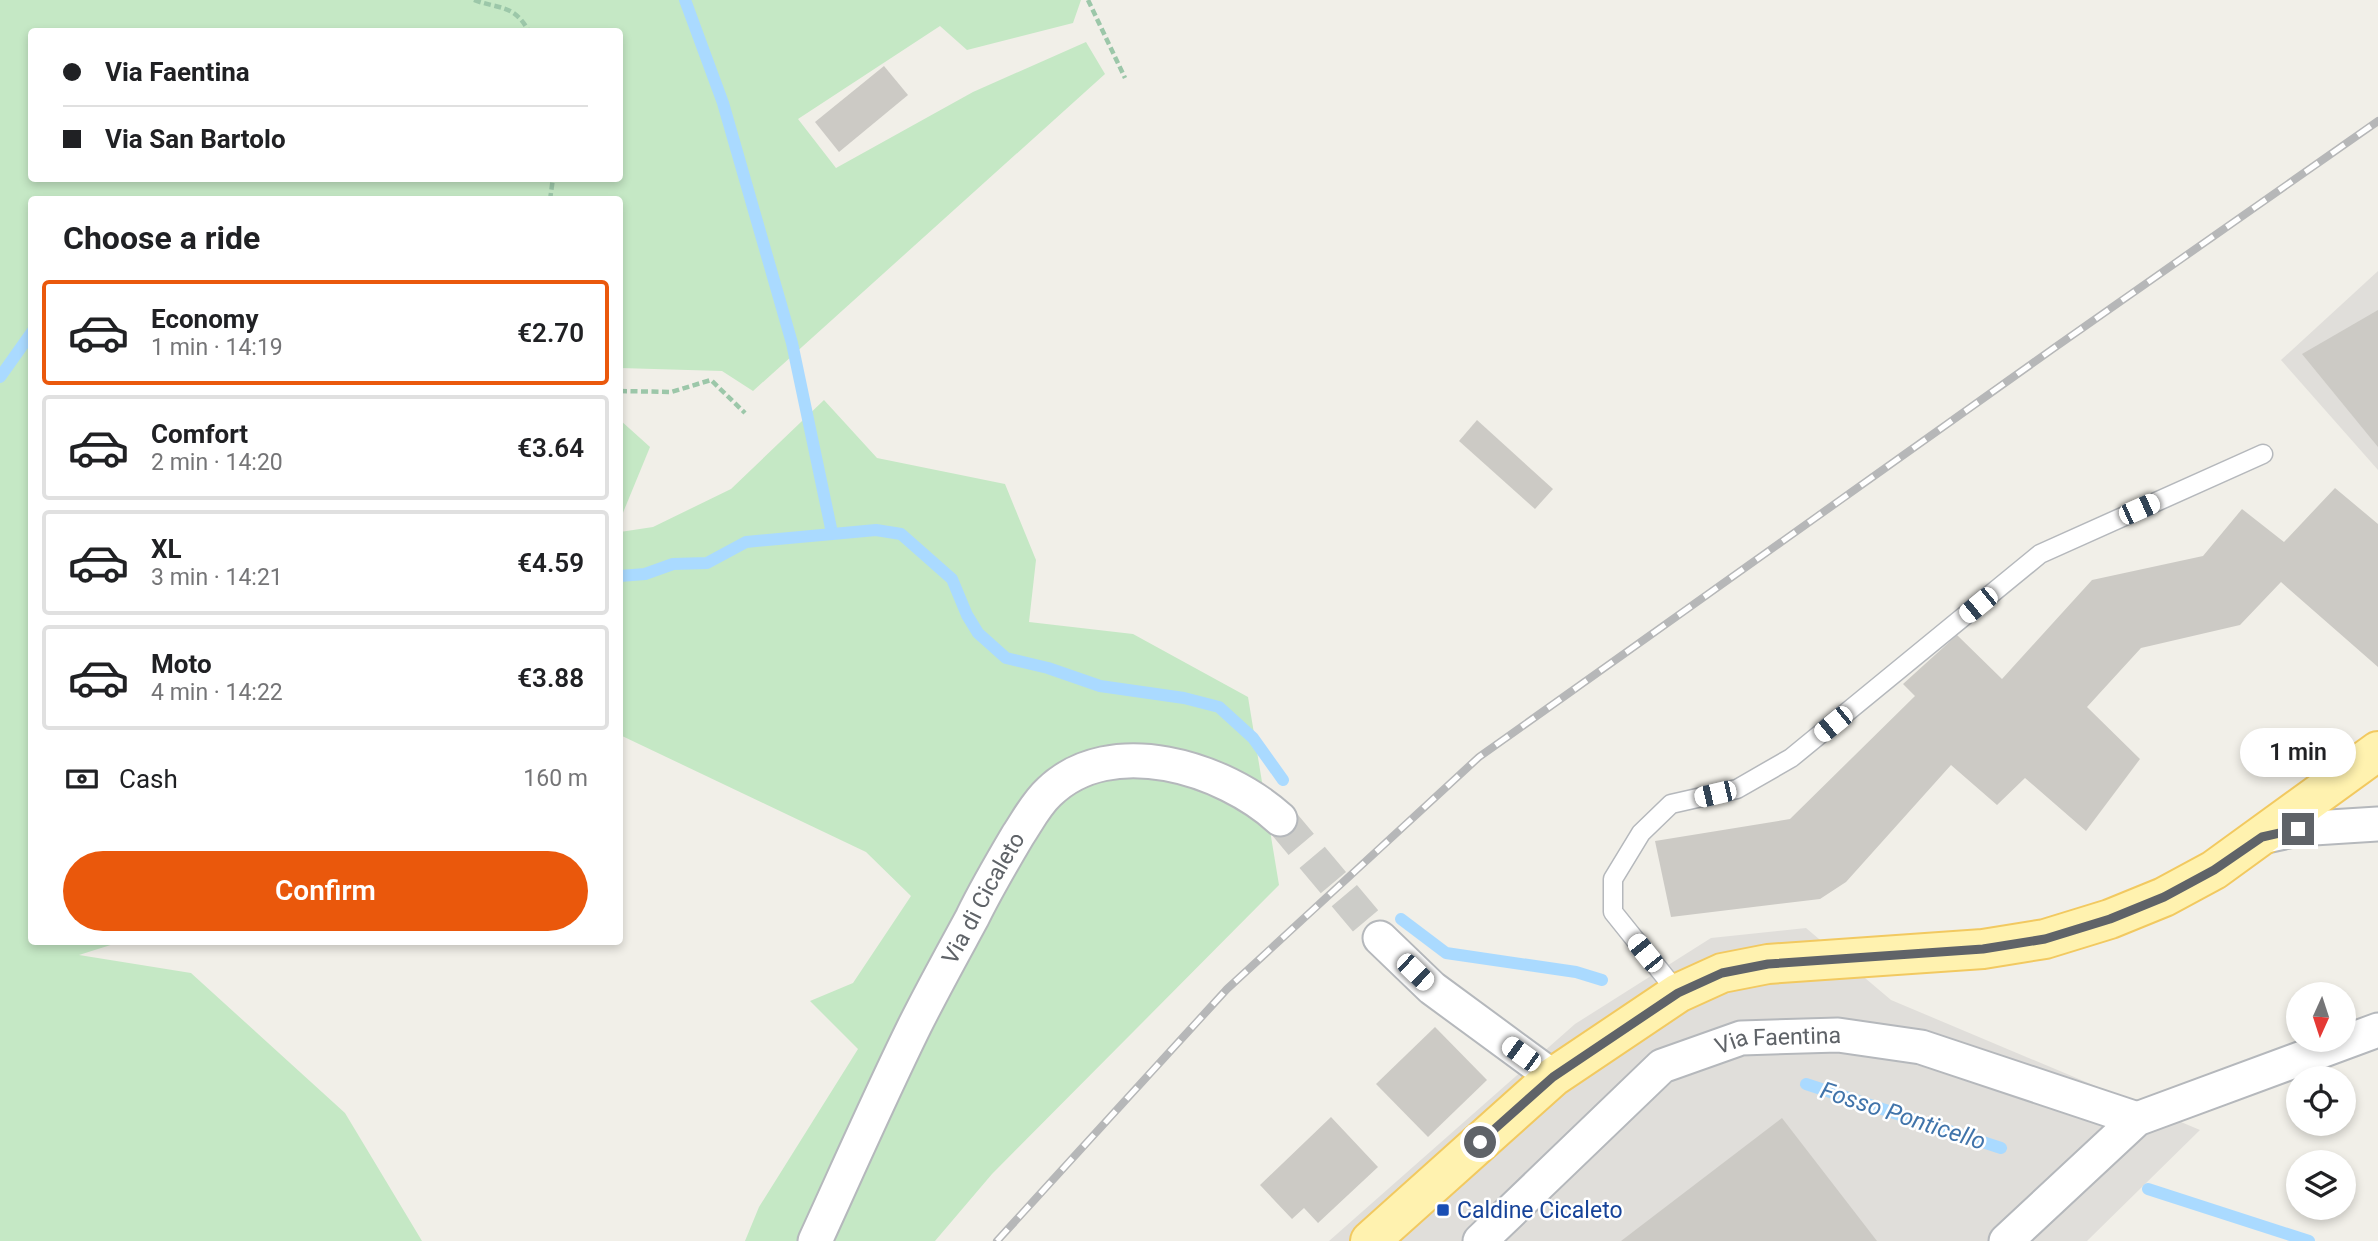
<!DOCTYPE html>
<meta charset="utf-8">
<style>
body{margin:0;font-family:Roboto,sans-serif;background:#f2f2f2;color:#202124;height:100vh;display:flex;flex-direction:column;font-size:26px;white-space:nowrap}
*{box-sizing:border-box;margin:0}
p{font-size:23px;color:#757577}
.icon{flex:none;width:38px;height:38px;fill:none;stroke:currentColor;stroke-width:2;stroke-linecap:round;stroke-linejoin:round}
.map{position:relative;flex:1;overflow:hidden}
.side{position:absolute;left:28px;top:196px;width:595px;height:749px;display:flex;flex-direction:column;background:#fff;border-radius:7px;box-shadow:0 4px 10px #0003}
.side>*{flex:none}
.banner{position:absolute;left:28px;top:28px;width:595px;height:154px;border-radius:7px;box-shadow:0 4px 10px #0003;display:grid;align-content:center;height:154px;padding:0 35px;background:#fff}
.needle{width:46px;rotate:183deg}
.tools{position:absolute;left:2286px;top:982px;display:grid;gap:14px}
.tools a{display:grid;place-items:center;width:70px;height:70px;border-radius:50%;background:#fff;box-shadow:0 4px 10px #0003;font-size:35px}
.end{position:absolute;width:32px;height:32px;margin:-16px;border:9px solid #5f6368;background:#fff;box-shadow:0 0 0 4px #fff}
.from{border-radius:50%}
.bubble{position:absolute;height:49px;border-radius:24px;background:#fff;box-shadow:0 4px 10px #0003;font-size:23px;font-weight:600;line-height:49px;text-align:center}
.car{position:absolute;width:21px;height:42px;margin:-21px -10px;border-radius:9px;box-shadow:0 0 5px 2px #0007;background:linear-gradient(#fff 24%,#345 0 40%,#fff 0 76%,#345 0 86%,#fff 0)}
.banner b{display:flex;align-items:center;gap:24px;height:66px;font-size:26px}
.banner b+b{border-top:2px solid #e0e0e0}
.banner i{width:18px;height:18px;background:#202124}
ul{padding:0;list-style:none}
li{display:flex;align-items:center;gap:21px;height:105px;margin:0 14px 10px;padding:0 21px;border:4px solid #e0e0e0;border-radius:7px}
li div{flex:1}
li b{display:block;font-size:26px}
li em{font-style:normal;font-weight:600}
li.current{border-color:#ea580c}
li>.icon{width:63px;height:63px;stroke-width:1.5}
h2{padding:0 35px;font-size:32px;line-height:84px}
.pay{display:flex;align-items:center;gap:18px;height:77px;padding:0 35px;font-size:26px}
.pay p{margin-inline-start:auto}
.action{display:flex;gap:14px;margin-top:auto;padding:14px 35px}
.action a{flex:1;height:80px;border-radius:42px;background:#ea580c;color:#fff;font-size:28px;font-weight:600;line-height:80px;text-align:center}
.map>svg:first-child{display:block}
.industrial{fill:#e0deda}
.green{fill:#c5e8c5;fill-rule:evenodd}
.lines{fill:none;stroke-linecap:round;stroke-linejoin:round}
.stream{stroke:#aadaff;stroke-width:12}
.building{fill:#cccac5}
.street-tunnel{stroke:#ccccc8;stroke-width:33;stroke-dasharray:33 17;stroke-linecap:butt}
.lane-casing{stroke:#b5b8bc;stroke-width:21}
.street-casing{stroke:#b5b8bc;stroke-width:37}
.primary-casing{stroke:#f2c960;stroke-width:42}
.path{stroke:#9cc7a9;stroke-width:4.5;stroke-dasharray:7 3.5;stroke-linecap:butt}
.lane{stroke:#fff;stroke-width:18}
.street{stroke:#fff;stroke-width:33}
.primary{stroke:#fff2af;stroke-width:38}
.rail-casing{stroke:#b6b7b8;stroke-width:8}
.rail{stroke:#fff;stroke-width:5;stroke-dasharray:16;stroke-linecap:butt}
.route{stroke:#5f6368;stroke-width:9}
.transit-dot{fill:#1a4fb4;stroke:#fff;stroke-width:2.5}
.labels{text-anchor:middle;dominant-baseline:central;stroke-width:5;stroke-linejoin:round;paint-order:stroke}
.street-label{font-size:23px;fill:#5f6368;stroke:#fff}
.transit-label{font-size:23px;fill:#164399;stroke:#fff;text-anchor:start}
.water-label{font-size:24px;font-style:italic;fill:#4174aa;stroke:#fff}
</style>
<div class="map">
<svg width="2378" height="1241" viewBox="0 0 2378 1241">
<rect width="100%" height="100%" fill="#f1efe8"/>
<!-- industrial -->
<g class="industrial">
<path d="M2378 271V470L2281 360Z"/>
<path d="M1806 928 1891 1000 2200 1130 2087 1241H1329L1575 1024 1711 938Z"/>
</g>
<!-- green -->
<g class="green">
<path d="M0 0H1081L1073 23 967 50 940 26 798 119 836 168 973 92 1086 42 1105 74 753 391 722 371 620 368V200H32V942H120L79 955 191 973 345 1113 422 1241H0ZM32 32H620V178H32Z"/>
<path d="M824 400 877 458 1005 484 1036 560 1029 622 1133 634 1248 697 1279 885 992 1174 935 1241H745L759 1207 858 1049 810 1001 853 983 911 896 866 852 620 735V532L653 527 731 489Z"/>
<path d="M620 420 650 447 620 520Z"/>
</g>
<g class="lines">
<!-- stream -->
<g class="stream">
<path d="M685 0 723 103 792 343 832 533"/>
<path d="M0 377 32 332"/>
<path d="M620 576 645 574 673 564 707 563 746 542 876 530 901 534 952 579 967 615 978 633 1006 658 1048 668 1100 686 1184 698 1219 707 1253 738 1283 780"/>
<path d="M1401 919 1446 953 1576 972 1602 980"/>
<path d="M1806 1084 2001 1148"/>
<path d="M2148 1189 2309 1241"/>
</g>
</g>
<!-- building -->
<g class="building">
<path d="M884 66 908 95 839 152 815 122Z"/>
<path d="M2378 310V447L2302 354Z"/>
<path d="M1477 420 1553 489 1535 509 1459 441Z"/>
<path d="M2335 488 2378 524V667L2281 582 2240 625 2141 648 2087 707 2140 759 2086 831 2025 778 1997 805 1951 765 1846 882 1820 899 1671 917 1655 841 1790 819 1915 696 1903 684 1957 635 2002 679 2092 580 2203 556 2242 509 2284 542Z"/>
<path d="M1435 1027 1487 1080 1428 1137 1376 1084Z"/>
<path d="M1331 1117 1378 1167 1318 1223 1304 1208 1292 1219 1260 1185Z"/>
<path d="M1782 1118 1877 1241H1621Z"/>
</g>
<g class="lines">
<!-- street-tunnel -->
<path class="street-tunnel" d="M1280 819 1380 938"/>
<!-- lane casing -->
<g class="lane-casing">
<path id="lane" d="M1678 993 1613 912V879L1641 833 1671 804 1737 789 1791 758 2040 554 2263 454"/>
</g>
<!-- street casing -->
<g class="street-casing">
<g id="street">
<path d="M2262 837 2298 829 2378 824"/>
<path d="M1380 938 1432 988 1553 1077"/>
<path id="s1" d="M815 1241C848 1169 880 1096 915 1025 933 989 953 953 972 918 986 889 1002 862 1018 835 1028 820 1036 804 1049 792 1111 732 1224 768 1280 819"/>
<path id="s2" d="M1480 1241 1662 1066 1741 1038 1838 1035 1921 1047 2137 1119"/>
<path d="M2006 1241 2137 1119 2378 1030"/>
</g>
</g>
<!-- primary casing -->
<g class="primary-casing">
<path id="primary" d="M1370 1241 1553 1077 1678 993 1722 973 1768 964 1983 949 2045 939 2110 919 2164 897 2214 870 2378 751"/>
</g>
<!-- path -->
<g class="path">
<path d="M474 0C498 9 515 4 529 32"/>
<path d="M1088 0 1125 78"/>
<path d="M550 200 553 178"/>
<path d="M620 391 671 392 711 380 745 413"/>
</g>
<!-- lane -->
<use href="#lane" class="lane"/>
<!-- street -->
<use href="#street" class="street"/>
<!-- primary -->
<use href="#primary" class="primary"/>
<!-- rail casing -->
<g class="rail-casing">
<path id="rail" d="M997 1241 1227 989 1479 757 2054 348 2378 121"/>
</g>
<!-- rail -->
<use href="#rail" class="rail"/>
</g>
<g class="lines">
<!-- route -->
<path class="route" d="M1480 1142 1553 1077 1678 993 1722 973 1768 964 1983 949 2045 939 2110 919 2164 897 2214 870 2262 837 2298 829"/>
</g>
<!-- markers -->
<rect class="transit-dot" x="1436" y="1203" width="14" height="14" rx="3.5"/>
<g class="labels">
<!-- street labels -->
<g class="street-label">
<text stroke="none"><textPath href="#s1" startOffset="382">Via di Cicaleto</textPath></text>
<text stroke="none"><textPath href="#s2" startOffset="373">Via Faentina</textPath></text>
</g>
<!-- transit labels -->
<g class="transit-label">
<text x="1457" y="1210">Caldine Cicaleto</text>
</g>
<!-- water labels -->
<g class="water-label">
<text transform="translate(1903 1116) rotate(18)">Fosso Ponticello</text>
</g>
</g>
</svg>
<div class="tools">
<a><svg class="needle" viewBox="-14 -14 28 28"><path d="M0-13l5 13h-10z" fill="#e53935"/><path d="M0 13l5-13h-10z" fill="#757577"/></svg></a>
<a><svg class="icon" aria-label="locate" viewBox="0 0 24 24"><circle cx="12" cy="12" r="6"/><path d="M12 2v4M12 18v4M2 12h4M18 12h4"/></svg></a>
<a><svg class="icon" aria-label="layers" viewBox="0 0 24 24"><path d="M12 4l9 5-9 5-9-5zM3 14l9 5 9-5"/></svg></a>
</div>
<i class="end from" style="left:1480px;top:1142px"></i>
<i class="end" style="left:2298px;top:829px"></i>
<div class="bubble" style="left:2240px;top:728px;width:116px">1 min</div>
<i class="car" style="left:2139px;top:509px;rotate:66deg"></i>
<i class="car" style="left:1978px;top:605px;rotate:231deg"></i>
<i class="car" style="left:1833px;top:724px;rotate:231deg"></i>
<i class="car" style="left:1715px;top:794px;rotate:257deg"></i>
<i class="car" style="left:1645px;top:953px;rotate:321deg"></i>
<i class="car" style="left:1415px;top:972px;rotate:134deg"></i>
<i class="car" style="left:1521px;top:1054px;rotate:306deg"></i>
<div class="banner">
<b><i class="from"></i>Via Faentina</b>
<b><i></i>Via San Bartolo</b>
</div>
<section class="side">
<h2>Choose a ride</h2>
<ul>
<li class="current"><svg class="icon" aria-label="car" viewBox="0 0 24 24"><path d="M5 17H2v-5l4-1 3-4h7l3 4 3 1v5h-3M9 17h6M6 11h13"/><circle cx="7" cy="17" r="2"/><circle cx="17" cy="17" r="2"/></svg><div><b>Economy</b><p>1 min · 14:19</p></div><em>€2.70</em></li>
<li><svg class="icon" aria-label="car" viewBox="0 0 24 24"><path d="M5 17H2v-5l4-1 3-4h7l3 4 3 1v5h-3M9 17h6M6 11h13"/><circle cx="7" cy="17" r="2"/><circle cx="17" cy="17" r="2"/></svg><div><b>Comfort</b><p>2 min · 14:20</p></div><em>€3.64</em></li>
<li><svg class="icon" aria-label="car" viewBox="0 0 24 24"><path d="M5 17H2v-5l4-1 3-4h7l3 4 3 1v5h-3M9 17h6M6 11h13"/><circle cx="7" cy="17" r="2"/><circle cx="17" cy="17" r="2"/></svg><div><b>XL</b><p>3 min · 14:21</p></div><em>€4.59</em></li>
<li><svg class="icon" aria-label="car" viewBox="0 0 24 24"><path d="M5 17H2v-5l4-1 3-4h7l3 4 3 1v5h-3M9 17h6M6 11h13"/><circle cx="7" cy="17" r="2"/><circle cx="17" cy="17" r="2"/></svg><div><b>Moto</b><p>4 min · 14:22</p></div><em>€3.88</em></li>
</ul>
<div class="pay"><svg class="icon" aria-label="cash" viewBox="0 0 24 24"><path d="M3 7h18v10H3z"/><circle cx="12" cy="12" r="2"/></svg>Cash<p>160 m</p></div>
<div class="action"><a>Confirm</a></div>
</section>
</div>
